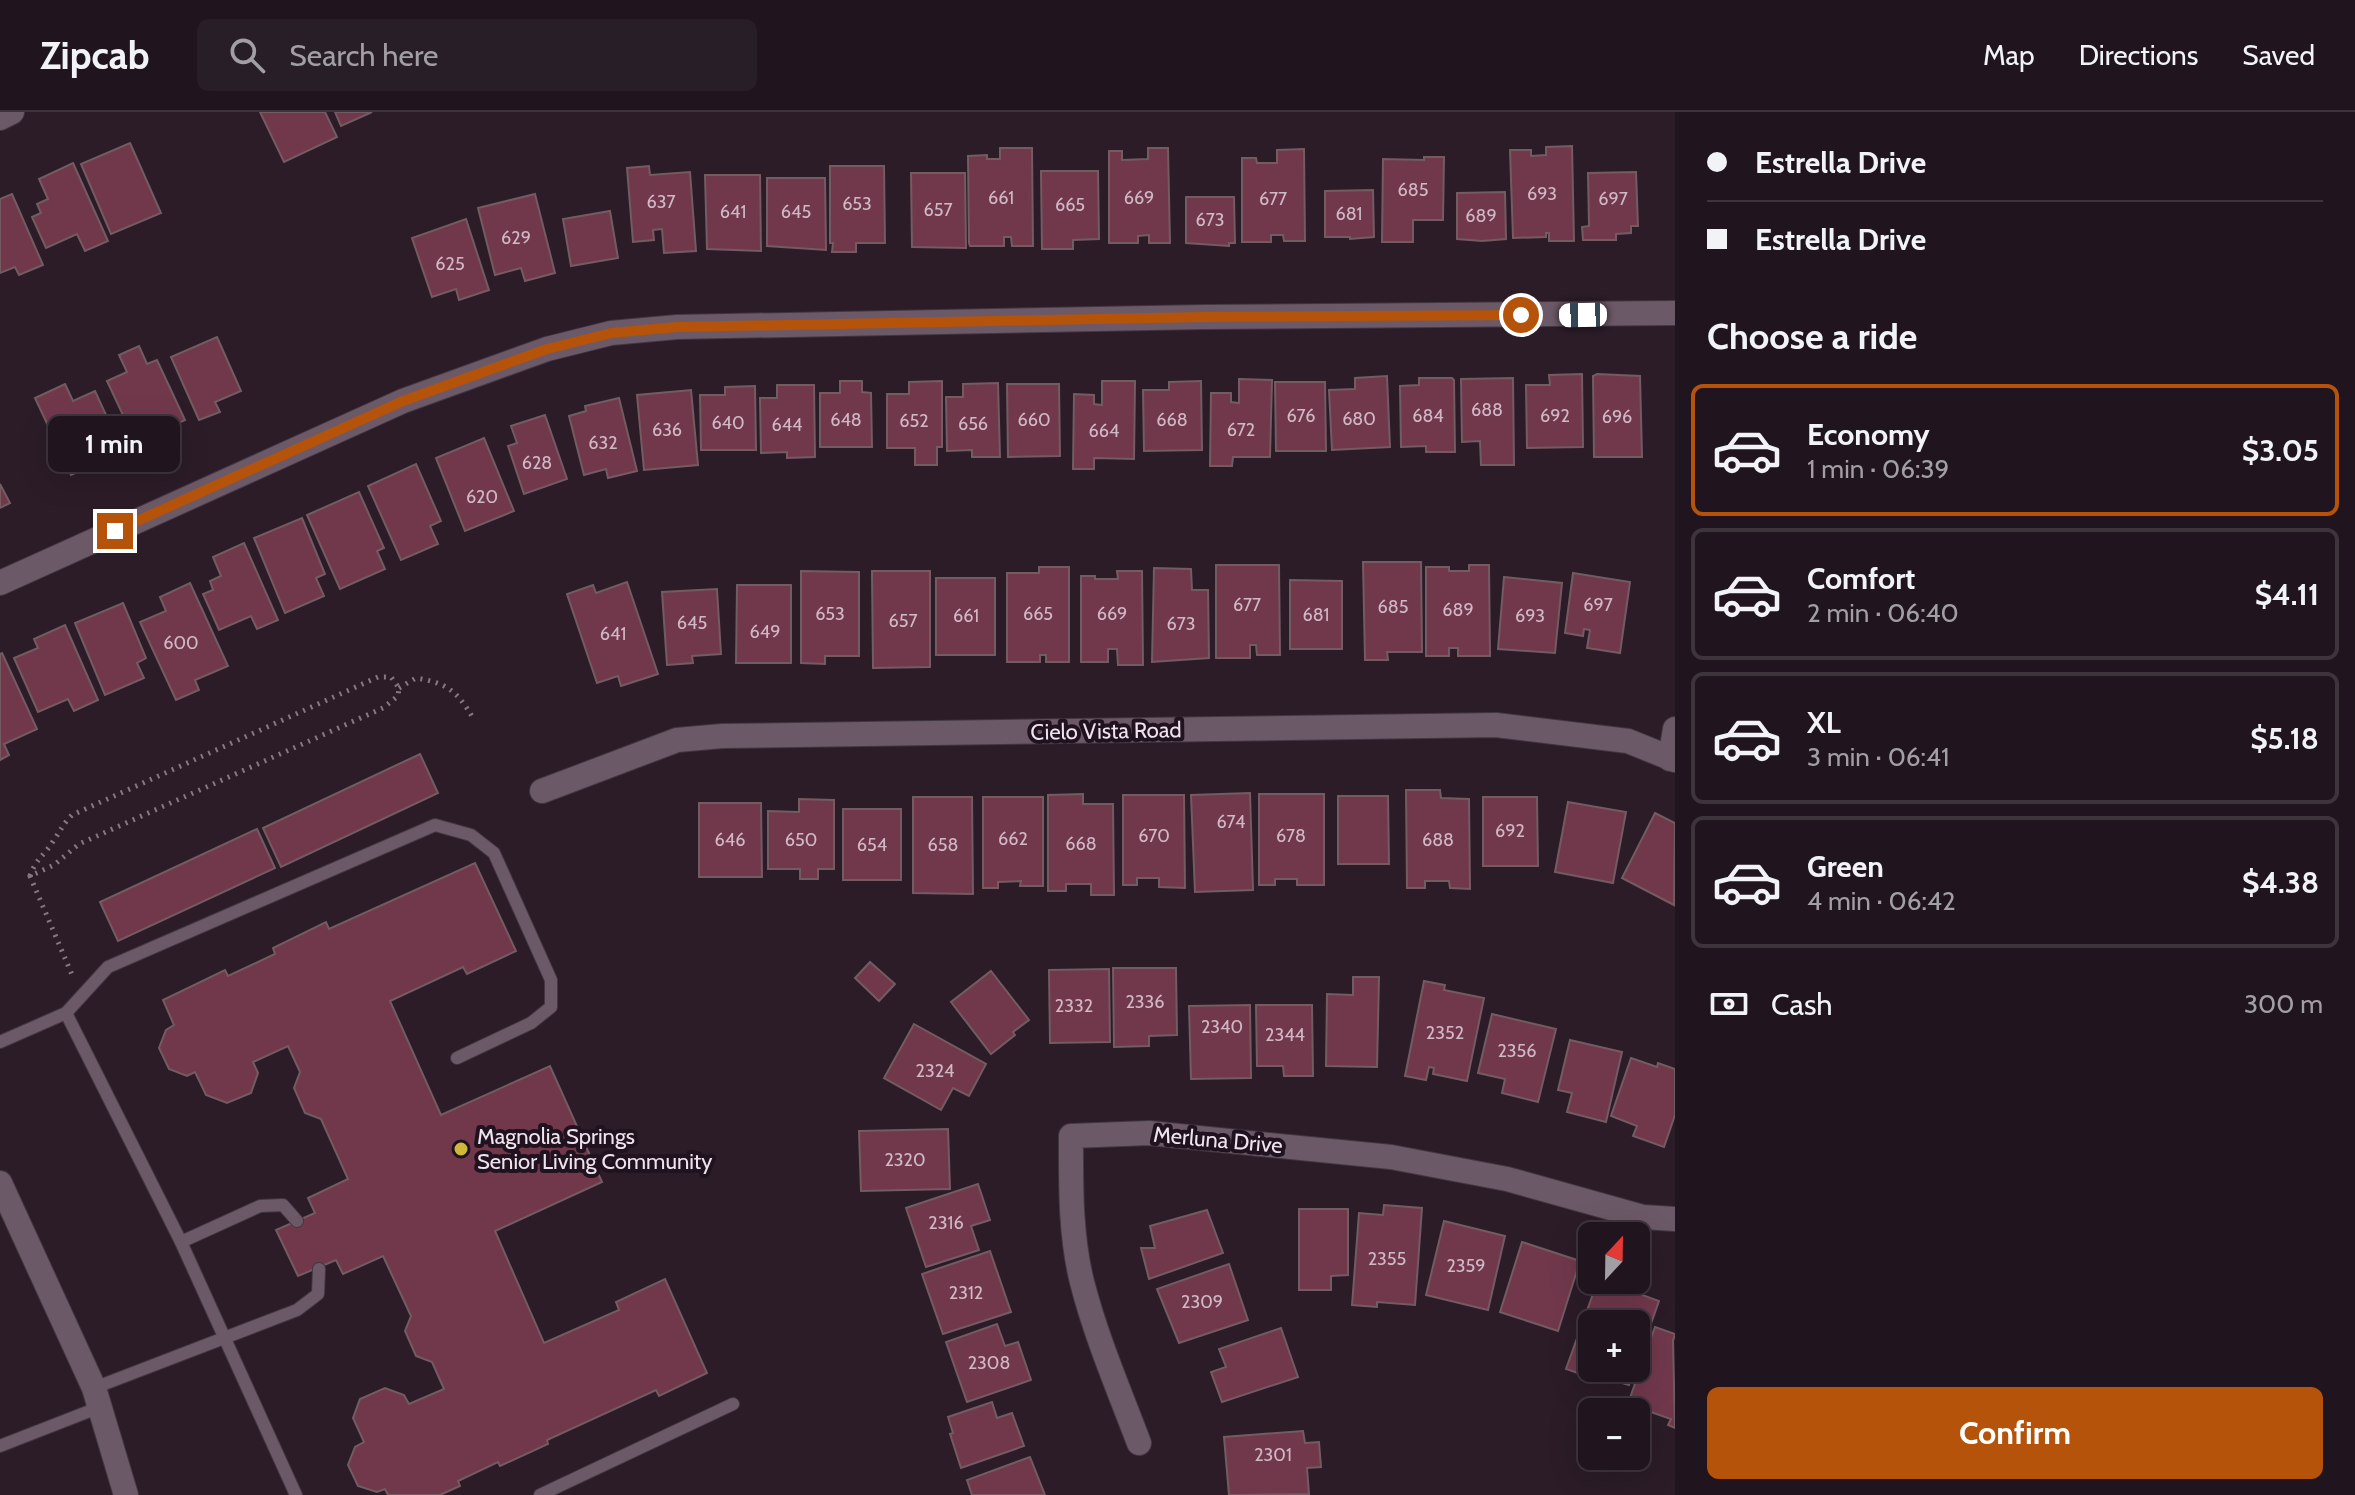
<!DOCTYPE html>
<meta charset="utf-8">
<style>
body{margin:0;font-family:Cabin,sans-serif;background:#281e27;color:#f1f3f6;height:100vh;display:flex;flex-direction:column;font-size:30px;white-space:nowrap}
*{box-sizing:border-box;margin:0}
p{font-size:26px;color:#a29fa4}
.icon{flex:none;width:44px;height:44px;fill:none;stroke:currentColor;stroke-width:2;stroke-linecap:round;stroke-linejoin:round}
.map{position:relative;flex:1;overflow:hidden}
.panel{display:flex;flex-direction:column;background:#20151e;width:680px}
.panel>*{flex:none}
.banner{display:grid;align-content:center;height:176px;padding:0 32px;background:#20151e}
.needle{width:52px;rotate:22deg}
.controls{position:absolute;left:1578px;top:1110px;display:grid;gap:16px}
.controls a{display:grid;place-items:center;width:72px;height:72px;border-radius:12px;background:#20151e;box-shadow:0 8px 32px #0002,0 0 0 2px #3d343c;font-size:40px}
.end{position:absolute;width:36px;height:36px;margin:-18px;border:10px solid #b45309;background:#fff;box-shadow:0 0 0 4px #fff}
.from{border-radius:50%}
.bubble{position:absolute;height:56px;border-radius:12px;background:#20151e;box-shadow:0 8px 32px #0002,0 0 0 2px #3d343c;font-size:26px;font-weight:800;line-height:56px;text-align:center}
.car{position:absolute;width:24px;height:48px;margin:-24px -12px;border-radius:10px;box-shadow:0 0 6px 2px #0007;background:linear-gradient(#fff 24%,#345 0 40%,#fff 0 76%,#345 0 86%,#fff 0)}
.banner b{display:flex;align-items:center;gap:28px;height:76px;font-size:30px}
.banner b+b{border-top:2px solid #3d343c}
.banner i{width:20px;height:20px;background:#f1f3f6}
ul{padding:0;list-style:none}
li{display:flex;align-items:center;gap:24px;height:132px;margin:0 16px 12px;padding:0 16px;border:4px solid #3d343c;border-radius:12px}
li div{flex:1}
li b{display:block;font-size:30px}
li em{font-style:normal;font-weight:800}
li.active{border-color:#b45309}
li>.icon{width:72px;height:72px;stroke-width:1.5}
h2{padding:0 32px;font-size:36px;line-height:96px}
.pay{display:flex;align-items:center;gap:20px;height:88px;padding:0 32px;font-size:30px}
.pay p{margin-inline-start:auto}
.action{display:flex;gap:16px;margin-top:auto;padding:16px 32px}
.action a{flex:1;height:92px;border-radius:12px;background:#b45309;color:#fff;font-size:32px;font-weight:800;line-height:92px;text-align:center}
header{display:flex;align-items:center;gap:48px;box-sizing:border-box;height:112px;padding:0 40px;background:#20151e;border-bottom:2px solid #3d343c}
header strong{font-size:38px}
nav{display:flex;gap:44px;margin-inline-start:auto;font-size:28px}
.search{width:560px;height:72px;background:#281e27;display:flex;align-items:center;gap:20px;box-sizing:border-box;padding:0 28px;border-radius:12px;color:#a29fa4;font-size:30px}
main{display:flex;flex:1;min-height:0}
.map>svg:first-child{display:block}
.building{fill:#71384c;stroke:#735b62;stroke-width:2}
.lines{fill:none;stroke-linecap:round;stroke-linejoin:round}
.lane-casing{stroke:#433741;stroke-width:14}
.street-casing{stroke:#433741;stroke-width:26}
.path{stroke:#857882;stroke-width:5;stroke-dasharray:2 6;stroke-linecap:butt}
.lane{stroke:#6c5968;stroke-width:12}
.street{stroke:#6c5968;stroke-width:24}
.route{stroke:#b45309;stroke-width:10}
.poi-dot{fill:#cfb837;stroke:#21121f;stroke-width:3}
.labels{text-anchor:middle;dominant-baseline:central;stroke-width:8;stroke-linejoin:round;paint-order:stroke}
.number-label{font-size:18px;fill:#d0b9c5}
.street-label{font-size:22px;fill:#efe4ed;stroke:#21121f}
.poi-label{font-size:22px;fill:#efe4ed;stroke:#21121f;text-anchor:start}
</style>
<header>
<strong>Zipcab</strong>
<div class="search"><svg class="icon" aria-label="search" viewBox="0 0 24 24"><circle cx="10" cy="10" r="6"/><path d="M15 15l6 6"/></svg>Search here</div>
<nav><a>Map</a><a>Directions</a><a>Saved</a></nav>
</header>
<main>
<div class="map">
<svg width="1675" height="1383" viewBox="0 0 1675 1383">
<rect width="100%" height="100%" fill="#2b1c28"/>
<!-- building -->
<g class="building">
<path d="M260 0H325L337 25 284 50Z"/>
<path d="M335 0H372L341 14Z"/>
<path d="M130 31 161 101 111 122 81 52Z"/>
<path d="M1572 34 1574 129H1549V121H1546V125L1513 126 1510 38H1531V44L1546 43V35Z"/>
<path d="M1000 36H1032L1033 134H1012L1011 125H1004V134H970L969 131 968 44 987 43V47H1000Z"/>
<path d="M1148 36H1168L1170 131H1149V123L1138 124V131H1109V39H1122V48L1148 47Z"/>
<path d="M1304 37 1305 129H1284L1283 123H1271V130H1242V46H1256L1257 51H1277V38Z"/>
<path d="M1424 45H1444L1443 108H1413V130H1382L1383 47 1424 48Z"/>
<path d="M73 51 108 129 85 139 77 122 46 136 32 105 41 101 37 92 48 87 39 67Z"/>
<path d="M649 54 650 63 690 60 696 139 664 141 662 117 653 118 654 128 633 130 627 56Z"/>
<path d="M830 54H884L885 131H856V140H832L833 131H830Z"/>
<path d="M1041 59H1098L1099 127 1073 128V137H1042Z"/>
<path d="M1636 60 1638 114H1631V121L1616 122V128H1583L1582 115 1589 114 1588 61Z"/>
<path d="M911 61H965L966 136 912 135Z"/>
<path d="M705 63H760L761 139 707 137Z"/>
<path d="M767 66H825L826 138 767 134Z"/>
<path d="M1373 78 1374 125 1350 127V125H1325V79Z"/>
<path d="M1505 80 1506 127 1482 129 1457 127V81Z"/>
<path d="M12 82 43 153 19 163 15 155 0 161V87Z"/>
<path d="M535 82 555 161 525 169 521 156 495 163 478 96Z"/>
<path d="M1186 85H1234L1235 131H1229V134L1186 131Z"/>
<path d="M610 99 618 146 571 154 563 107Z"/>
<path d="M466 107 489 178 459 188 456 177 432 185 412 126Z"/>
<path d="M217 225 241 279 215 290 220 300 199 308 171 245Z"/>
<path d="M139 234 147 252 157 248 185 308 136 331 107 269 127 260 119 243Z"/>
<path d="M1582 262 1583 335 1527 336 1526 273H1550L1549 263Z"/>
<path d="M1597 262 1640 264 1642 345H1594L1593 264Z"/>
<path d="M1387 264 1390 335 1332 338 1329 278 1355 277V266Z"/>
<path d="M1419 266H1452L1454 268 1455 340H1426V334L1401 335 1400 274 1419 273Z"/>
<path d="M1513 266 1514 353H1481L1480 329 1462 330 1461 267Z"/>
<path d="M1239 267 1272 268 1270 345H1233L1232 354H1210L1211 281H1231V290L1239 291Z"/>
<path d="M840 269H862V280L871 281 872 335H820V281H840Z"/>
<path d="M942 269V335H937V353H915V336H887V282H909V270Z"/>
<path d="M1102 269H1135L1134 347 1094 346V357H1073L1074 282 1094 283V292L1102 293Z"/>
<path d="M1201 269 1202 338 1144 339 1143 278H1169V270Z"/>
<path d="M1275 270H1325L1326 339H1276Z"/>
<path d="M998 271 1000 345H972V338L947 339 946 285H963V272Z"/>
<path d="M65 272 73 289 95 279 119 331 100 339 105 348 71 363 35 286Z"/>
<path d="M1007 272H1059L1060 344 1008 345Z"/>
<path d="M777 273H814L815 345 787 346V340L761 341 760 286H777Z"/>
<path d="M755 274 756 338H701L700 283H725V275Z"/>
<path d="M691 278 698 353 644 358 637 283Z"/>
<path d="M619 286 637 359 608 366 606 357 584 363 569 304 586 299 585 294Z"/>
<path d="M545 303 567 367 524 382 508 334 517 331 511 314Z"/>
<path d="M484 326 514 399 465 419 436 346Z"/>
<path d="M416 352 441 409 430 414 438 432 401 448 368 374Z"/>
<path d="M0 372 10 391 0 396Z"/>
<path d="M359 380 384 436 377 439 385 457 340 477 307 403Z"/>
<path d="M302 406 325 462 316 466 324 484 285 501 254 426Z"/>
<path d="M244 431 278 508 257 517 251 504 219 518 203 482 213 478 210 469 221 464 213 445Z"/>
<path d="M1363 450H1421L1422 540H1387L1388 548H1365Z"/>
<path d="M1216 453H1279L1280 543H1257L1256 533H1250V546H1216Z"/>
<path d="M1469 453H1489L1490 544H1458V536H1449V544H1426V455H1449V459H1469Z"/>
<path d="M1039 455H1069V550H1046V543H1040V550H1007V461H1039Z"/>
<path d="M1154 456 1191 457 1192 478H1208L1209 546 1152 550Z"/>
<path d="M801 459 859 460V544H825V552L801 551Z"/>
<path d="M872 459H930V555L873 556Z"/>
<path d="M1117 459H1142L1143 553H1118L1117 537H1108V550H1081V464H1095V467H1118Z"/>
<path d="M1573 461 1630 470 1620 541 1587 536 1590 518 1584 517 1583 524 1565 521Z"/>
<path d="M1504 465 1562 471 1555 541 1498 537Z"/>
<rect x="936" y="466" width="59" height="77"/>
<path d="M1290 468 1342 469V537H1290Z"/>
<path d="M627 470 658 562 621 574 618 564 597 571 567 482 593 473 596 481Z"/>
<path d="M190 471 228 554 195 568 199 578 176 588 140 510 166 499 160 485Z"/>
<path d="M737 473H791V551H736Z"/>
<path d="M717 477 721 542 692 544 693 551 667 553 662 480Z"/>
<path d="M123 491 146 546 137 551 144 566 105 583 75 511Z"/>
<path d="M65 513 98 588 74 599 68 587 38 600 14 546 38 536 34 527Z"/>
<path d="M2 541 37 617 4 632 9 643 0 648V542Z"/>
<path d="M420 642 438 681 281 755 263 716Z"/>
<path d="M1406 678H1440L1441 686 1469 687 1470 777 1450 776 1449 769H1425V776H1407Z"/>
<path d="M1250 681 1253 778 1195 780 1191 683Z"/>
<path d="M1083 682V692H1113L1114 783H1091V772H1066V779H1048V683Z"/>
<path d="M1259 682H1324V773H1297V767H1275V773H1259Z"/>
<path d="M1123 683H1184L1185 776 1159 775V766H1137V773H1123Z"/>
<path d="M1338 684H1388L1389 752H1338Z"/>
<path d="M913 685H972L973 782 913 781Z"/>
<path d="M983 685H1043V774H1020L1021 769 998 770V776H983Z"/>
<path d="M1483 685H1537L1538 754H1483Z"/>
<path d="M799 687 834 688V757H818V767H800V757H768V699L799 700Z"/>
<path d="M1568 690 1626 700 1613 771 1555 760Z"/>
<path d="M699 691H761L762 765H699Z"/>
<rect x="843" y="697" width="58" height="71"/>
<path d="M1655 701 1675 711 1674 793 1622 766Z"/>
<path d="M257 717 275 756 118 829 100 790Z"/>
<path d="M475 751 516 839 467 862 463 855 390 889 441 1003 550 954 602 1070 495 1119 544 1231 619 1198 616 1190 665 1167 707 1261 659 1284 656 1278 547 1328 548 1332 500 1354 498 1350 458 1369 460 1374 440 1383H388L385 1377 377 1380 358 1374 348 1353 355 1335 364 1330 353 1306 360 1287 385 1276 404 1283 409 1292 444 1277 432 1250 416 1244 405 1219 411 1204 383 1144 343 1162 336 1148 298 1164 276 1118 315 1101 308 1086 348 1067 321 1007 305 1001 294 976 300 960 288 934 253 950 258 961 251 981 227 991 206 983 195 960 187 964 169 957 159 936 166 918 174 913 163 888 225 858 228 864 275 842 273 836 326 810 329 817Z"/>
<path d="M870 850 895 872 879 889 855 866Z"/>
<path d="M1113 856H1176L1177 923 1149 924V934L1114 935Z"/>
<path d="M1109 857 1110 930 1050 931 1049 858Z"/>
<path d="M991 859 1029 908 1013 920 1015 923 991 942 951 890Z"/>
<path d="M1353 865H1379L1377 955 1326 954 1327 882 1353 883Z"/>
<path d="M1424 869 1445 873 1444 878 1484 886 1467 969 1433 962 1434 956 1429 955 1426 968 1405 964Z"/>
<path d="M1250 893 1251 966 1191 967 1189 894Z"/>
<path d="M1256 893H1312L1313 964H1284L1283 954H1257Z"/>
<path d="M1492 902 1556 917 1538 990 1502 981 1505 967 1478 961Z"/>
<path d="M914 912 986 952 969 984 953 976 941 998 884 966Z"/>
<path d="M1570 928 1622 940 1606 1010 1567 1000 1572 981 1558 978Z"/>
<path d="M1631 946 1657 955 1658 951 1675 957V1003L1664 1035 1633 1024 1637 1014 1611 1004Z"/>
<path d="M948 1017 950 1077 861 1079 859 1019Z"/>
<path d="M978 1072 990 1108 971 1114 979 1138 926 1155 906 1096Z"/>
<path d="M1384 1093 1422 1096 1415 1193 1377 1190V1195L1352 1193 1359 1101 1383 1103Z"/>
<path d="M1299 1097H1348V1163L1331 1164V1178H1299Z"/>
<path d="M1207 1098 1223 1141 1149 1167 1141 1136H1155L1150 1114Z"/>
<path d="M1444 1109 1505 1124 1488 1198 1426 1183Z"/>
<path d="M1522 1130 1580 1149 1558 1219 1500 1200Z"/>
<path d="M990 1139 1011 1200 943 1222 922 1162Z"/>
<path d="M1229 1152 1248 1208 1179 1231 1157 1177Z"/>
<path d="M1598 1168 1620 1175 1619 1180 1624 1182 1626 1177 1659 1189 1636 1254V1212H1592V1256L1589 1265 1566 1257Z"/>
<path d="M997 1212 1005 1234 1018 1230 1031 1268 967 1290 946 1230Z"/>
<path d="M1655 1215 1675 1222 1673 1229 1675 1316 1668 1313 1671 1307 1648 1299 1645 1308 1636 1305V1300H1625Z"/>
<path d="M1281 1216 1298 1265 1222 1290 1211 1260 1226 1255 1219 1237Z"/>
<path d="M1594 1256H1635L1629 1273 1612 1268 1614 1263Z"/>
<path d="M992 1290 997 1306 1012 1301 1024 1334 961 1356 950 1322 953 1321 948 1305Z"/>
<path d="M1303 1319 1305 1331 1319 1330 1321 1355 1307 1356 1309 1382 1229 1383 1224 1325Z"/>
<path d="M1030 1345 1045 1383H972L967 1368Z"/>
</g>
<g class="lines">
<!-- lane casing -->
<g class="lane-casing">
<g id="lane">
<path d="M66 901 181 1130 296 1383"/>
<path d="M0 930 66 901 108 855 435 713 471 723 494 741 551 868V895L531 911 457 946"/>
<path d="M181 1130 260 1094 283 1093 297 1109"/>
<path d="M94 1276 297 1198 318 1182 319 1157"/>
<path d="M0 1334 100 1295"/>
<path d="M540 1383 733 1292"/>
</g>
</g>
<!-- street casing -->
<g class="street-casing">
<g id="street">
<path d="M0 6 12 0"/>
<path d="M0 471 403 289 547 237 611 221 677 215 1204 205 1675 201"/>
<path d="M1670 647 1675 617"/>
<path d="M542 679 677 628 722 624 1496 613 1628 629 1675 648"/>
<path d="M0 1071 94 1276 126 1383"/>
<path d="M1139 1331C1119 1278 1096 1225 1082 1170 1070 1122 1071 1072 1071 1024L1149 1021 1391 1045 1507 1067 1643 1105 1675 1107"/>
</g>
</g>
<!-- path -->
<g class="path">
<path d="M399 576 416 566C447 571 457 579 473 606"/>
<path d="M30 764C37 745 43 745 52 731 59 721 63 712 72 703L378 565H391L399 576 398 584 383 596 79 732 54 753 30 764 73 865"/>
</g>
<!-- lane -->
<use href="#lane" class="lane"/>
<!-- street -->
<use href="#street" class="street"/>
</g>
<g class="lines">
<!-- route -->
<path class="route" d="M115 419 403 289 461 268 547 237 611 221 677 215 1204 205 1521 203"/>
</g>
<!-- markers -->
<circle class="poi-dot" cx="461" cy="1037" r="8"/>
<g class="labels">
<!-- number labels -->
<g class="number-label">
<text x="1413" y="78">685</text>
<text x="1542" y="82">693</text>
<text x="1001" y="86">661</text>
<text x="1139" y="86">669</text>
<text x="1273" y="87">677</text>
<text x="1613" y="87">697</text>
<text x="661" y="90">637</text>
<text x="857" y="92">653</text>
<text x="1070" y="93">665</text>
<text x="938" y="98">657</text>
<text x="733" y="100">641</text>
<text x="796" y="100">645</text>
<text x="1349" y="102">681</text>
<text x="1481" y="104">689</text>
<text x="1210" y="108">673</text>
<text x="516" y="126">629</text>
<text x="450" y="152">625</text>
<text x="1487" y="298">688</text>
<text x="1301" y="304">676</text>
<text x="1428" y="304">684</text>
<text x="1555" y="304">692</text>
<text x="1617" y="305">696</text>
<text x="1359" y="307">680</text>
<text x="846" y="308">648</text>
<text x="1034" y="308">660</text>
<text x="1172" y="308">668</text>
<text x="914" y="309">652</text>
<text x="728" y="311">640</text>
<text x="973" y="312">656</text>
<text x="787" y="313">644</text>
<text x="667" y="318">636</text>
<text x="1241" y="318">672</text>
<text x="1104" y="319">664</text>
<text x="603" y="331">632</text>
<text x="537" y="351">628</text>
<text x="482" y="385">620</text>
<text x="1247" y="493">677</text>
<text x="1598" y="493">697</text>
<text x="1393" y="495">685</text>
<text x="1458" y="498">689</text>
<text x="830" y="502">653</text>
<text x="1038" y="502">665</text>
<text x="1112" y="502">669</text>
<text x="1316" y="503">681</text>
<text x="966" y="504">661</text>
<text x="1530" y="504">693</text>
<text x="903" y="509">657</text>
<text x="692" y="511">645</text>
<text x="1181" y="512">673</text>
<text x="765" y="520">649</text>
<text x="613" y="522">641</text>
<text x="181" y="531">600</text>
<text x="1231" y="710">674</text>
<text x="1510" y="719">692</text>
<text x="1154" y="724">670</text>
<text x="1291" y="724">678</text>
<text x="1013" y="727">662</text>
<text x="730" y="728">646</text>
<text x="801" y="728">650</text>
<text x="1438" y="728">688</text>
<text x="1081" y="732">668</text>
<text x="872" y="733">654</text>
<text x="943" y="733">658</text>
<text x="1145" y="890">2336</text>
<text x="1074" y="894">2332</text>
<text x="1222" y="915">2340</text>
<text x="1445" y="921">2352</text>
<text x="1285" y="923">2344</text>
<text x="1517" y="939">2356</text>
<text x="935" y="959">2324</text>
<text x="905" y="1048">2320</text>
<text x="946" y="1111">2316</text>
<text x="1387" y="1147">2355</text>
<text x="1466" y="1154">2359</text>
<text x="966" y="1181">2312</text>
<text x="1202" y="1190">2309</text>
<text x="989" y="1251">2308</text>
<text x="1273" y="1343">2301</text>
</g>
<!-- street labels -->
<g class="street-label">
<text transform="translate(1106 619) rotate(-1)">Cielo Vista Road</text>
<text transform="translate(1218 1028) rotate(5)">Merluna Drive</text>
</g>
<!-- poi labels -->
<g class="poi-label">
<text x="477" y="1024">Magnolia Springs<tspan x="477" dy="25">Senior Living Community</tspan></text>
</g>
</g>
</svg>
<div class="controls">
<a><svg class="needle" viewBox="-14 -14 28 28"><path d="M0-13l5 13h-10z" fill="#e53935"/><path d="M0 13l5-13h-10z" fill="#a29fa4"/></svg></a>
<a>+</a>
<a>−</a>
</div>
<i class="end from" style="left:1521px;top:203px"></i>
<i class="end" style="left:115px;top:419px"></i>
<div class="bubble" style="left:48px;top:304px;width:132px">1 min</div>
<i class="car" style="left:1583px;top:203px;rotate:269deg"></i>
</div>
<section class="panel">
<div class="banner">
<b><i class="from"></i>Estrella Drive</b>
<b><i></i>Estrella Drive</b>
</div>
<h2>Choose a ride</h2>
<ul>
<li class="active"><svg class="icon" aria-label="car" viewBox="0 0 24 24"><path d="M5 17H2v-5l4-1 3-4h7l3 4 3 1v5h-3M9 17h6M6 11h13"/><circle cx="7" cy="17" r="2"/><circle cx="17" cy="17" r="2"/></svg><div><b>Economy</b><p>1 min · 06:39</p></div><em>$3.05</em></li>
<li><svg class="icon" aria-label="car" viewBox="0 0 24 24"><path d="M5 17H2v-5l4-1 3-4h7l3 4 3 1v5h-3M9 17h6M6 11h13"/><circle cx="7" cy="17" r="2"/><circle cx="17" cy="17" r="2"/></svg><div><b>Comfort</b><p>2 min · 06:40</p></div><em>$4.11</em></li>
<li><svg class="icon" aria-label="car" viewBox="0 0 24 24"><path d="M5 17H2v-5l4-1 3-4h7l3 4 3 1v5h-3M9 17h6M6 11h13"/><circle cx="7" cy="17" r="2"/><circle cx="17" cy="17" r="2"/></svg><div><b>XL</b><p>3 min · 06:41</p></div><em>$5.18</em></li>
<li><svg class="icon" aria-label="car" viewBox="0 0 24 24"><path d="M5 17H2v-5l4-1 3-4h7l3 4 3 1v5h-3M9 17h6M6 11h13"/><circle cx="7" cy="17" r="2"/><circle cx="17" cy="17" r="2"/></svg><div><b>Green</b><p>4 min · 06:42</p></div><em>$4.38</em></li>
</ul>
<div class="pay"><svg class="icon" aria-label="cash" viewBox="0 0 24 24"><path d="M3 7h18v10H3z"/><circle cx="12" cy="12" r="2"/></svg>Cash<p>300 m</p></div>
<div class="action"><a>Confirm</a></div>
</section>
</main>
